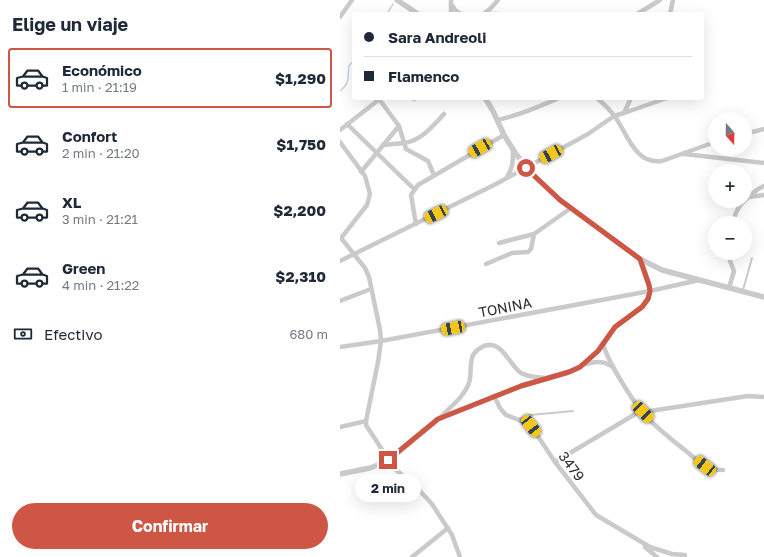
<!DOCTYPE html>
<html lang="es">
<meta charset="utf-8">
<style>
body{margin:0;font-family:"Golos Text",sans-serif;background:#f2f2f3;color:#1f2937;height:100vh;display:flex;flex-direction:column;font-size:15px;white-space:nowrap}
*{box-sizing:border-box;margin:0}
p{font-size:13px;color:#747a83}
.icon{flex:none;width:22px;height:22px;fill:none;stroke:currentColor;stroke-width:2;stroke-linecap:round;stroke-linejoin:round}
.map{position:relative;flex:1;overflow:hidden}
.side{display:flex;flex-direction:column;background:#fff;width:340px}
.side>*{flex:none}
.guide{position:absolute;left:12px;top:12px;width:352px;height:88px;border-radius:4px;box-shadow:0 4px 16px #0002;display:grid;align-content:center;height:88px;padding:0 12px;background:#fff}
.needle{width:26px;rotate:160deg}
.tools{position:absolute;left:368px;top:112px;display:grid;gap:8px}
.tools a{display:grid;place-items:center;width:44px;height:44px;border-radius:50%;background:#fff;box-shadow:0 4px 16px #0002;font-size:20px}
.end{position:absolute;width:18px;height:18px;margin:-9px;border:5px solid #ce5644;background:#fff;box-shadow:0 0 0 2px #fff}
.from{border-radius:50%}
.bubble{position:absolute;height:28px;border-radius:14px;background:#fff;box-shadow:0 4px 16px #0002;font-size:13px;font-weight:700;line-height:28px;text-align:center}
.car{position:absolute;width:12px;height:24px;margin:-12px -6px;border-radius:5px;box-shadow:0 0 3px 1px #0007;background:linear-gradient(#f5c518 24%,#345 0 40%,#f5c518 0 76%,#345 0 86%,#f5c518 0)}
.guide b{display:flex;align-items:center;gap:14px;height:38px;font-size:15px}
.guide b+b{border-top:1px solid #e0e1e3}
.guide i{width:10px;height:10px;background:#1f2937}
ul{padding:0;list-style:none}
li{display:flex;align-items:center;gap:12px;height:60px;margin:0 8px 6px;padding:0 4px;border:2px solid transparent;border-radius:4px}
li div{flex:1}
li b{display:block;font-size:15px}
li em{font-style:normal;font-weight:700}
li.current{border-color:#ce5644}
li>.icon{width:36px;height:36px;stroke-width:1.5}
h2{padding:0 12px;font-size:18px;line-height:48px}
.pay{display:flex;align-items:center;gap:10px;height:44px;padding:0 12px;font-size:15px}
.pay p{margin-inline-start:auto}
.cta{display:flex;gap:8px;margin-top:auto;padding:8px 12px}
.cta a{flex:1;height:46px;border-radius:24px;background:#ce5644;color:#fff;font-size:16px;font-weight:700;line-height:46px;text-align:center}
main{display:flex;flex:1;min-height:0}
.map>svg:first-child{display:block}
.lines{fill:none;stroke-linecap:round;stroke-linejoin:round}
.stream{stroke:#cad5e6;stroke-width:1.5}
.service{stroke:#cacaca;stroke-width:2}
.minor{stroke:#cacaca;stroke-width:4.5}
.tertiary{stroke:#cacaca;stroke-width:5.5}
.route{stroke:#ce5644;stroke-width:5}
.labels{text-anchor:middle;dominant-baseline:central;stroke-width:4;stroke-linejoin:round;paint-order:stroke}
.street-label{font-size:14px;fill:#2d2d2d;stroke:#fff}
</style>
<main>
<section class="side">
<h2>Elige un viaje</h2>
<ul>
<li class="current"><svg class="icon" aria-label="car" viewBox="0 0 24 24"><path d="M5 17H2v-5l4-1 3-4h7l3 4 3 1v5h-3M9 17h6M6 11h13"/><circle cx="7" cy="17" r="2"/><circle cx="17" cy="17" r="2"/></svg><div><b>Económico</b><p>1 min · 21:19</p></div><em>$1,290</em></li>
<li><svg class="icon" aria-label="car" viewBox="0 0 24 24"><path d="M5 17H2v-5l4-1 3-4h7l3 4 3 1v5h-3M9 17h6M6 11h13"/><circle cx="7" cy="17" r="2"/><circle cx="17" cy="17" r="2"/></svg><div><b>Confort</b><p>2 min · 21:20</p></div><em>$1,750</em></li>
<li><svg class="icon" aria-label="car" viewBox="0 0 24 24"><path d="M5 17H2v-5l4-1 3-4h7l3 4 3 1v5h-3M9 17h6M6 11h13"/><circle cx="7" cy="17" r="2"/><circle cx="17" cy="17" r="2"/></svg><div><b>XL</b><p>3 min · 21:21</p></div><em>$2,200</em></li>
<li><svg class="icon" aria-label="car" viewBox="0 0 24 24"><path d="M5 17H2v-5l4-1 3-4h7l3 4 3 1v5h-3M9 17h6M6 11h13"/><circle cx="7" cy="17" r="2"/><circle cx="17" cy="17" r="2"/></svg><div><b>Green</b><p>4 min · 21:22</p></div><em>$2,310</em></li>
</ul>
<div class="pay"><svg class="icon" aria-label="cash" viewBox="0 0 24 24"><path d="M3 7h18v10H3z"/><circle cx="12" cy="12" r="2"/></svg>Efectivo<p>680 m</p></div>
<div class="cta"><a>Confirmar</a></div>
</section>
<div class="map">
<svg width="424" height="557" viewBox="0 0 424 557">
<rect width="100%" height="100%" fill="#fff"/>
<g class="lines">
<!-- stream -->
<g class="stream">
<path d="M47 14 53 4"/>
<path d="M0 91C11 82 7 78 9 66L14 60"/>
</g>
<!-- service -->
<g class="service">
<path d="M403 290 412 258"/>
<path d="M179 419 190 415 233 411"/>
</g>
<!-- minor -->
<g class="minor">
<path d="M111 0V14"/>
<path d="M111 4 116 11 121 14"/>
<path d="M143 14 150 9 158 0"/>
<path d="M147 14H158"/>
<path d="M297 14 320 0"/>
<path d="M330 14 333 0"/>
<path d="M0 17 12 0"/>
<path d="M257 98C264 104 271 111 276 118 288 136 296 165 322 161L375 142"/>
<path d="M39 99 59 126 66 149 88 161 94 175"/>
<path d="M74 99 76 98"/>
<path d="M284 113 327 98"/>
<path d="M157 120C180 115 198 107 219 98"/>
<path d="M7 124 74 189"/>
<path d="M0 130 41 98"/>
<path d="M405 134 424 129"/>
<path d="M0 142 25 176 30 194 27 205 1 238 25 268 29 277 40 330 41 341 38 362 26 421V425L54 468 80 491 92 504 112 535 120 557"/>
<path d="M43 145C50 144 57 144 64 143 82 140 93 126 104 114"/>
<path d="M344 154 424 163"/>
<path d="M21 172 59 126"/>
<path d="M167 177C173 168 173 161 173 150"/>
<path d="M409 197 424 195"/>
<path d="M405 200 418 189 424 186"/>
<path d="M393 223C395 214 397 208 404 201"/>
<path d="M76 224 71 195 78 185 164 135"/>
<path d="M159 243 194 234 231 208"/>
<path d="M0 261 156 184 248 134 274 116 284 113 291 98"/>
<path d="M146 264 172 253 188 252 191 249 194 234"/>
<path d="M389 288 394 271 390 261V253"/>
<path d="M0 301 31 289"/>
<path d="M263 343C266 359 291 398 302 412 315 427 331 439 346 451 352 456 358 462 365 466 371 469 376 470 383 470"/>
<path d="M0 347 41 341 310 291 359 280"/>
<path d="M243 365C255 361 264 360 274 368"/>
<path d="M154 396 160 408 166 415 184 422 191 426 215 462 256 515 310 547 332 554 345 555"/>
<path d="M100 418C110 407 124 397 129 383 132 374 129 364 133 355 135 352 138 349 142 347 161 337 169 365 181 373 188 377 197 377 205 378"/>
<path d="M0 427 26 421"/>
<path d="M215 462 297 413 408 396 424 397"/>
<path d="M305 547 317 557"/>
<path d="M72 557 108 528"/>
</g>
<!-- tertiary -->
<g class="tertiary">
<path d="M57 0 78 14"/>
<path d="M145 98 153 111 164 135 176 154 192 174 220 200 300 259 322 270 424 297"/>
<path d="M0 474 30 468 48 461 98 419 181 386 229 372 240 367 258 351 275 327 302 307 308 299 310 291 309 285 300 259"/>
</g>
</g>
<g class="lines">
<!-- route -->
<path class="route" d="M48 460 98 419 181 386 229 372 240 367 258 351 275 327 302 307 308 299 310 291 309 285 300 259 220 200 186 168"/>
</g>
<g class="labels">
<!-- street labels -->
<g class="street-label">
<text transform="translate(165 307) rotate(-11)">TONINA</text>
<text transform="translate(232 466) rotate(53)">3479</text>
</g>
</g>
</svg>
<div class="tools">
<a><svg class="needle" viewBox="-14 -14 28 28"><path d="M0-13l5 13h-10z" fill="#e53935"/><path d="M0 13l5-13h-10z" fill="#747a83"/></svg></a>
<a>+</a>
<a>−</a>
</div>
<i class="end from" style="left:186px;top:168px"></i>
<i class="end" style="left:48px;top:460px"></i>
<div class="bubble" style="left:15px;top:474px;width:66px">2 min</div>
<i class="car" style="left:140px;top:148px;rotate:240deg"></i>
<i class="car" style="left:211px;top:154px;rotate:241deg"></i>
<i class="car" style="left:96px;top:214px;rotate:244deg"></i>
<i class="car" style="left:113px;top:328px;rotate:259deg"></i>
<i class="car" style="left:303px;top:412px;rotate:135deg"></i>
<i class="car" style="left:191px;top:426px;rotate:142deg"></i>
<i class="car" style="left:365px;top:466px;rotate:308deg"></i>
<div class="guide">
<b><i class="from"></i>Sara Andreoli</b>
<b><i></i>Flamenco</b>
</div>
</div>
</main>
